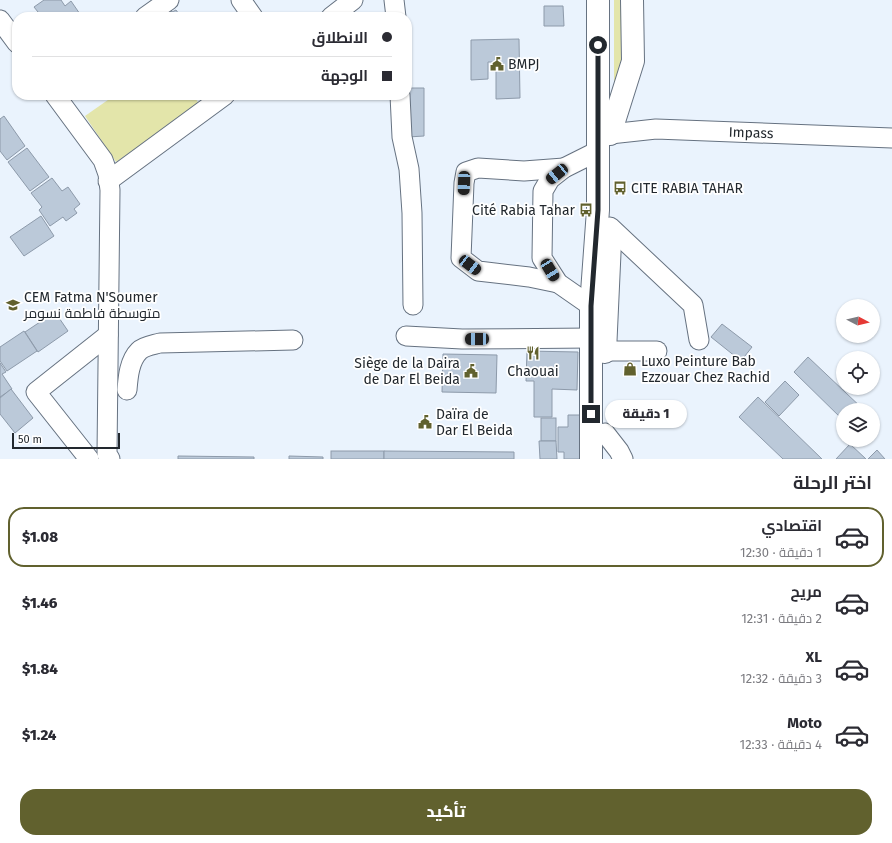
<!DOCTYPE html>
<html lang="ar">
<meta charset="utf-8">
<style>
body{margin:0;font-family:"Fira Sans",Cairo,sans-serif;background:#f2f2f3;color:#2b2b33;direction:rtl;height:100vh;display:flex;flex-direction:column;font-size:15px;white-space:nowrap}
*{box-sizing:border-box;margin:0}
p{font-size:13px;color:#7c7c81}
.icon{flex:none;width:22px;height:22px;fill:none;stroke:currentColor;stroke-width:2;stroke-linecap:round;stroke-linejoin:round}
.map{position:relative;height:459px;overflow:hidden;direction:ltr}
.side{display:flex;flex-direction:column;background:#fff;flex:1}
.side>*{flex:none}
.guide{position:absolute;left:12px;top:12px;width:400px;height:88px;border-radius:16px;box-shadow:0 1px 3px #0004;direction:rtl;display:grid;align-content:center;height:88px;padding:0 20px;background:#fff}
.needle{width:26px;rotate:97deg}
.fabs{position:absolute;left:836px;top:299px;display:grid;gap:8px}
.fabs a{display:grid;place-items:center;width:44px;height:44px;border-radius:50%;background:#fff;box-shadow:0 1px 3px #0004;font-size:20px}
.scale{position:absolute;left:12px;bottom:10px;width:108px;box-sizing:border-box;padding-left:4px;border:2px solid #22282e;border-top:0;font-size:11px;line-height:14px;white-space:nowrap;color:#22282e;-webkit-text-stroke:3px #fff;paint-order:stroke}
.end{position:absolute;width:18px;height:18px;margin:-9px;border:5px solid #22282e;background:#fff;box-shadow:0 0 0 2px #fff}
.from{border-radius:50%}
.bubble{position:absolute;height:28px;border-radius:14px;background:#fff;box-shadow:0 1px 3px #0004;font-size:13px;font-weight:800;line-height:28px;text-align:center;direction:rtl}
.car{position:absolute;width:12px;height:24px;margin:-12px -6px;border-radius:5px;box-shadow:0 0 3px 1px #0007;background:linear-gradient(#222 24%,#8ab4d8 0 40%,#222 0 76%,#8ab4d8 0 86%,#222 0)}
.guide b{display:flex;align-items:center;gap:14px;height:38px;font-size:15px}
.guide b+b{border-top:1px solid #e1e1e2}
.guide i{width:10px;height:10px;background:#2b2b33}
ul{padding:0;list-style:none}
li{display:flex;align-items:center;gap:12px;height:60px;margin:0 8px 6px;padding:0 12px;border:2px solid transparent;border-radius:16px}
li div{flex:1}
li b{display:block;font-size:15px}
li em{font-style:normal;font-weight:800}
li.current{border-color:#61612e}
li>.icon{width:36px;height:36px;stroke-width:1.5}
h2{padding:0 20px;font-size:18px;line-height:48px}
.primary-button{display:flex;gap:8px;margin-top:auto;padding:8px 20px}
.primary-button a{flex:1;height:46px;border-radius:16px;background:#61612e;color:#fff;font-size:16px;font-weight:800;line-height:46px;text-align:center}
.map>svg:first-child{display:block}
.green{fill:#e3e5aa}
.building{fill:#bbc9d9;stroke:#8d9aaa}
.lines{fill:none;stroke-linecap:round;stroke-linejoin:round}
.minor-casing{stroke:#667281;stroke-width:21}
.highway-casing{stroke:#667281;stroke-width:24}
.minor{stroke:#fff;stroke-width:19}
.highway{stroke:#fff;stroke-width:22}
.route{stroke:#22282e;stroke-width:5}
.labels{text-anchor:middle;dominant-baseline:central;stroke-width:3.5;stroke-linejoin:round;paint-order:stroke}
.poi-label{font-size:14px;fill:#22282e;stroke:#fff;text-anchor:start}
.street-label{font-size:14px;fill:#22282e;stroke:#fff}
</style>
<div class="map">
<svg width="892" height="459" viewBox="0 0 892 459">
<rect width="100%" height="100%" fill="#eaf3fd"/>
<!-- green -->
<g class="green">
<path d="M614 0H629V53L614 105Z"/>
<path d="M115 95H193L200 105 116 162 85 116Z"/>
</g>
<!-- building -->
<g class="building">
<path d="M44 0H61L65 6 71 1 82 17H42L34 7Z"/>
<path d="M168 6 172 12 176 10 181 17H153Z"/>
<path d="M544 6H563L564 26H544Z"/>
<path d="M519 39 520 98 496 99V62H488V79L471 80V40Z"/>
<path d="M408 88H424V136L408 137Z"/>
<path d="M4 116 25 146 7 160 0 151V119Z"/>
<path d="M27 148 49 177 30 191 8 162Z"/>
<path d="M52 178 62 191 68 187 80 204 74 209 77 213 66 221 63 217 50 226 39 210 42 207 31 193Z"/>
<path d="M41 216 54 236 24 256 10 237Z"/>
<path d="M55 312 68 331 38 352 25 332Z"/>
<path d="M722 324 752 347 741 361 711 337Z"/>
<path d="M24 331 37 351 7 371 0 361V347Z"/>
<path d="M527 351 578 352 577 390 552 389V417H534V381H526Z"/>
<path d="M443 354 497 355 496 393 442 392Z"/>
<path d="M808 357 864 410H843V420L794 372Z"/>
<path d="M0 363 6 372 2 374 12 389 0 397Z"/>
<path d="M785 381 799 395 779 416 765 402Z"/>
<path d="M11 389 33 418 15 433 0 414V398Z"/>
<path d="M758 397 822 459H783L739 417Z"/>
<path d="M568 415H584V459H564V452H558V427H568Z"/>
<rect x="541" y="418" width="15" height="23"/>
<path d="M539 441H556L557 459H540Z"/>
<path d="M850 444 866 459H836Z"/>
<path d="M877 450 885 459H868Z"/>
<rect x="331" y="451" width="53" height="8"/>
<path d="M384 451 514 452V459H384Z"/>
<path d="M178 456 254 457V459H178Z"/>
<path d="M289 456 323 457V459H289Z"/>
</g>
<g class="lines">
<!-- minor casing -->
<g class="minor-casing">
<g id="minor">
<path d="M241 0 253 17"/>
<path d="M394 0 396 17"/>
<path d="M145 17 169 0"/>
<path d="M331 17 353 0"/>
<path d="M0 20 17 43"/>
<path d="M55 95 103 160 108 174 110 190 107 454 110 459"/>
<path d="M400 95 402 137 409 169 412 213 413 305"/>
<path d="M610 134 656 129 892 138"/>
<path d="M108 181 225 95"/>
<path d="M610 227 693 305 699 340"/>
<path d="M558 283 529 277 478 271 461 258 464 183 466 172 478 168 524 171 564 168"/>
<path d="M591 306 558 283 542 258 543 191 550 179 564 168 598 151"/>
<path d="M406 336 462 339 592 338"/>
<path d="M605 351H657"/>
<path d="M127 390C128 378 129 361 139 351 144 346 153 345 160 343L293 340"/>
<path d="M605 433 619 451 623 459"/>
<path d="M89 459 36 392 108 335"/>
</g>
</g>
<!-- highway casing -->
<g class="highway-casing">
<g id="highway">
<path d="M610 134 633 61 632 0"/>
<path d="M605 352 610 242"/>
<path d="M591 459V306L598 210V0"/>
</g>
</g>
<!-- minor -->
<use href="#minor" class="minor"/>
<!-- highway -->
<use href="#highway" class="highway"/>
</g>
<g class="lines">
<!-- route -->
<path class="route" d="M591 414V306L598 210V45"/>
</g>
<!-- icons -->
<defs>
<g id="civic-bare" transform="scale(1.08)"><path d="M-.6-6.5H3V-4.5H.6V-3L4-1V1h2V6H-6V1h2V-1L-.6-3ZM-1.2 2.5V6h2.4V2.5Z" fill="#61612e" stroke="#fff" stroke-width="2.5" paint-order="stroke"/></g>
<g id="bus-bare" transform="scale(1.08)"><path d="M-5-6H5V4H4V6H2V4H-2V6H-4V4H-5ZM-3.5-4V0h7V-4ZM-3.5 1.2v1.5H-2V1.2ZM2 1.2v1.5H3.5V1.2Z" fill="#61612e" stroke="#fff" stroke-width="2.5" paint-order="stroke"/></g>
<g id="school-bare" transform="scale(1.08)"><path d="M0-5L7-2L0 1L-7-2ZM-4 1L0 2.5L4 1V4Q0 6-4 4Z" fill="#61612e" stroke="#fff" stroke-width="2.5" paint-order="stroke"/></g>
<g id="restaurant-bare" transform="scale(1.08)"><path d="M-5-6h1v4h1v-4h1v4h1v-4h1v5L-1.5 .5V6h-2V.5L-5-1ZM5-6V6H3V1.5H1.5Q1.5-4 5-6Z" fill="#61612e" stroke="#fff" stroke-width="2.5" paint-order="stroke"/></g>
<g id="shop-bare" transform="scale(1.08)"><path d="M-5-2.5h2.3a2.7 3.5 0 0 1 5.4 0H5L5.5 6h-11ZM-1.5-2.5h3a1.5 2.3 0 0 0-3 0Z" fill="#61612e" stroke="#fff" stroke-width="2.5" paint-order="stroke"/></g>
</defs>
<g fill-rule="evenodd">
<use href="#civic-bare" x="497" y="64"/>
<use href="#bus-bare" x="620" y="188"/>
<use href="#bus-bare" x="586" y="210"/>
<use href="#school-bare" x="13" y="305"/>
<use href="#restaurant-bare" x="533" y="353"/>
<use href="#shop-bare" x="630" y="369"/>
<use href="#civic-bare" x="471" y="371"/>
<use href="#civic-bare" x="425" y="422"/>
</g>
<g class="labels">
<!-- poi labels -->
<g class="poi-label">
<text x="508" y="64">BMPJ</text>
<text x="631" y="188">CITE RABIA TAHAR</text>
<text x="575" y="210" text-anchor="end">Cité Rabia Tahar</text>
<text x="24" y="297">CEM Fatma N'Soumer<tspan x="24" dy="16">متوسطة فاطمة نسومر</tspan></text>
<text x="641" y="361">Luxo Peinture Bab<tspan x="641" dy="16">Ezzouar Chez Rachid</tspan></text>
<text x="460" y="363" text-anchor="end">Siège de la Daira<tspan x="460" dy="16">de Dar El Beida</tspan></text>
<text x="533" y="371" text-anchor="middle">Chaouai</text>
<text x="436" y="414">Daïra de<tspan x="436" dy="16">Dar El Beida</tspan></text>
</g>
<!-- street labels -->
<g class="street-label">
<text transform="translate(751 133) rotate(2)">Impass</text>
</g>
</g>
</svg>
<div class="fabs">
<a><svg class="needle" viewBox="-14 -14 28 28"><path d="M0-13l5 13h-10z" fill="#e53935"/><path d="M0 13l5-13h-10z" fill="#7c7c81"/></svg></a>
<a><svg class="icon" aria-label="locate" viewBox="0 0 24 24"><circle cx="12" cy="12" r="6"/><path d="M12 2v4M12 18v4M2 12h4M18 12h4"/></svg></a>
<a><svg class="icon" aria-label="layers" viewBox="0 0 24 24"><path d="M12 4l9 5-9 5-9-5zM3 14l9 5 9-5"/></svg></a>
</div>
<div class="scale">50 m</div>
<i class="end from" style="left:598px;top:45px"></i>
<i class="end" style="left:591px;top:414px"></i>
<div class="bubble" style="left:605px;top:400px;width:82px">1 دقيقة</div>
<i class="car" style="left:557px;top:174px;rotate:231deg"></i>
<i class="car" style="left:464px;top:183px;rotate:182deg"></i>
<i class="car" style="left:470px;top:265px;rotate:127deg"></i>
<i class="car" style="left:550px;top:270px;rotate:149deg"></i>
<i class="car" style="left:477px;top:339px;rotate:269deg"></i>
<div class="guide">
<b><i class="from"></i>الانطلاق</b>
<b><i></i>الوجهة</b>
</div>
</div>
<section class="side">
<h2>اختر الرحلة</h2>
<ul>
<li class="current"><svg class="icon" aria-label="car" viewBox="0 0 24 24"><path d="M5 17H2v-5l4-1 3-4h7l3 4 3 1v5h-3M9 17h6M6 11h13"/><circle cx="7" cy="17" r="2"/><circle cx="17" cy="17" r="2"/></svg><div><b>اقتصادي</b><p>1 دقيقة · 12:30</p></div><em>$1.08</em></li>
<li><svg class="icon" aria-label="car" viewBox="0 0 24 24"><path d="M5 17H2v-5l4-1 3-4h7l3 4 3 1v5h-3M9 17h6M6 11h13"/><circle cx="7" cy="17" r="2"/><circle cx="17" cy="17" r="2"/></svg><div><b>مريح</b><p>2 دقيقة · 12:31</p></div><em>$1.46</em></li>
<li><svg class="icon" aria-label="car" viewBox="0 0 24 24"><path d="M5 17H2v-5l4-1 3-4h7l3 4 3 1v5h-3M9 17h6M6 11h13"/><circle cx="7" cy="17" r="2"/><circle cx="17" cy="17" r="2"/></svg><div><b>XL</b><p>3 دقيقة · 12:32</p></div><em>$1.84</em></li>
<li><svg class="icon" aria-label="car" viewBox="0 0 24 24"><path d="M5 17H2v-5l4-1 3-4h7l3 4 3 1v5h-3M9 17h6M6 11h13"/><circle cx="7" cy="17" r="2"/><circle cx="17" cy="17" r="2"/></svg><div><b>Moto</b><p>4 دقيقة · 12:33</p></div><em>$1.24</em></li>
</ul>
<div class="primary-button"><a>تأكيد</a></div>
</section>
